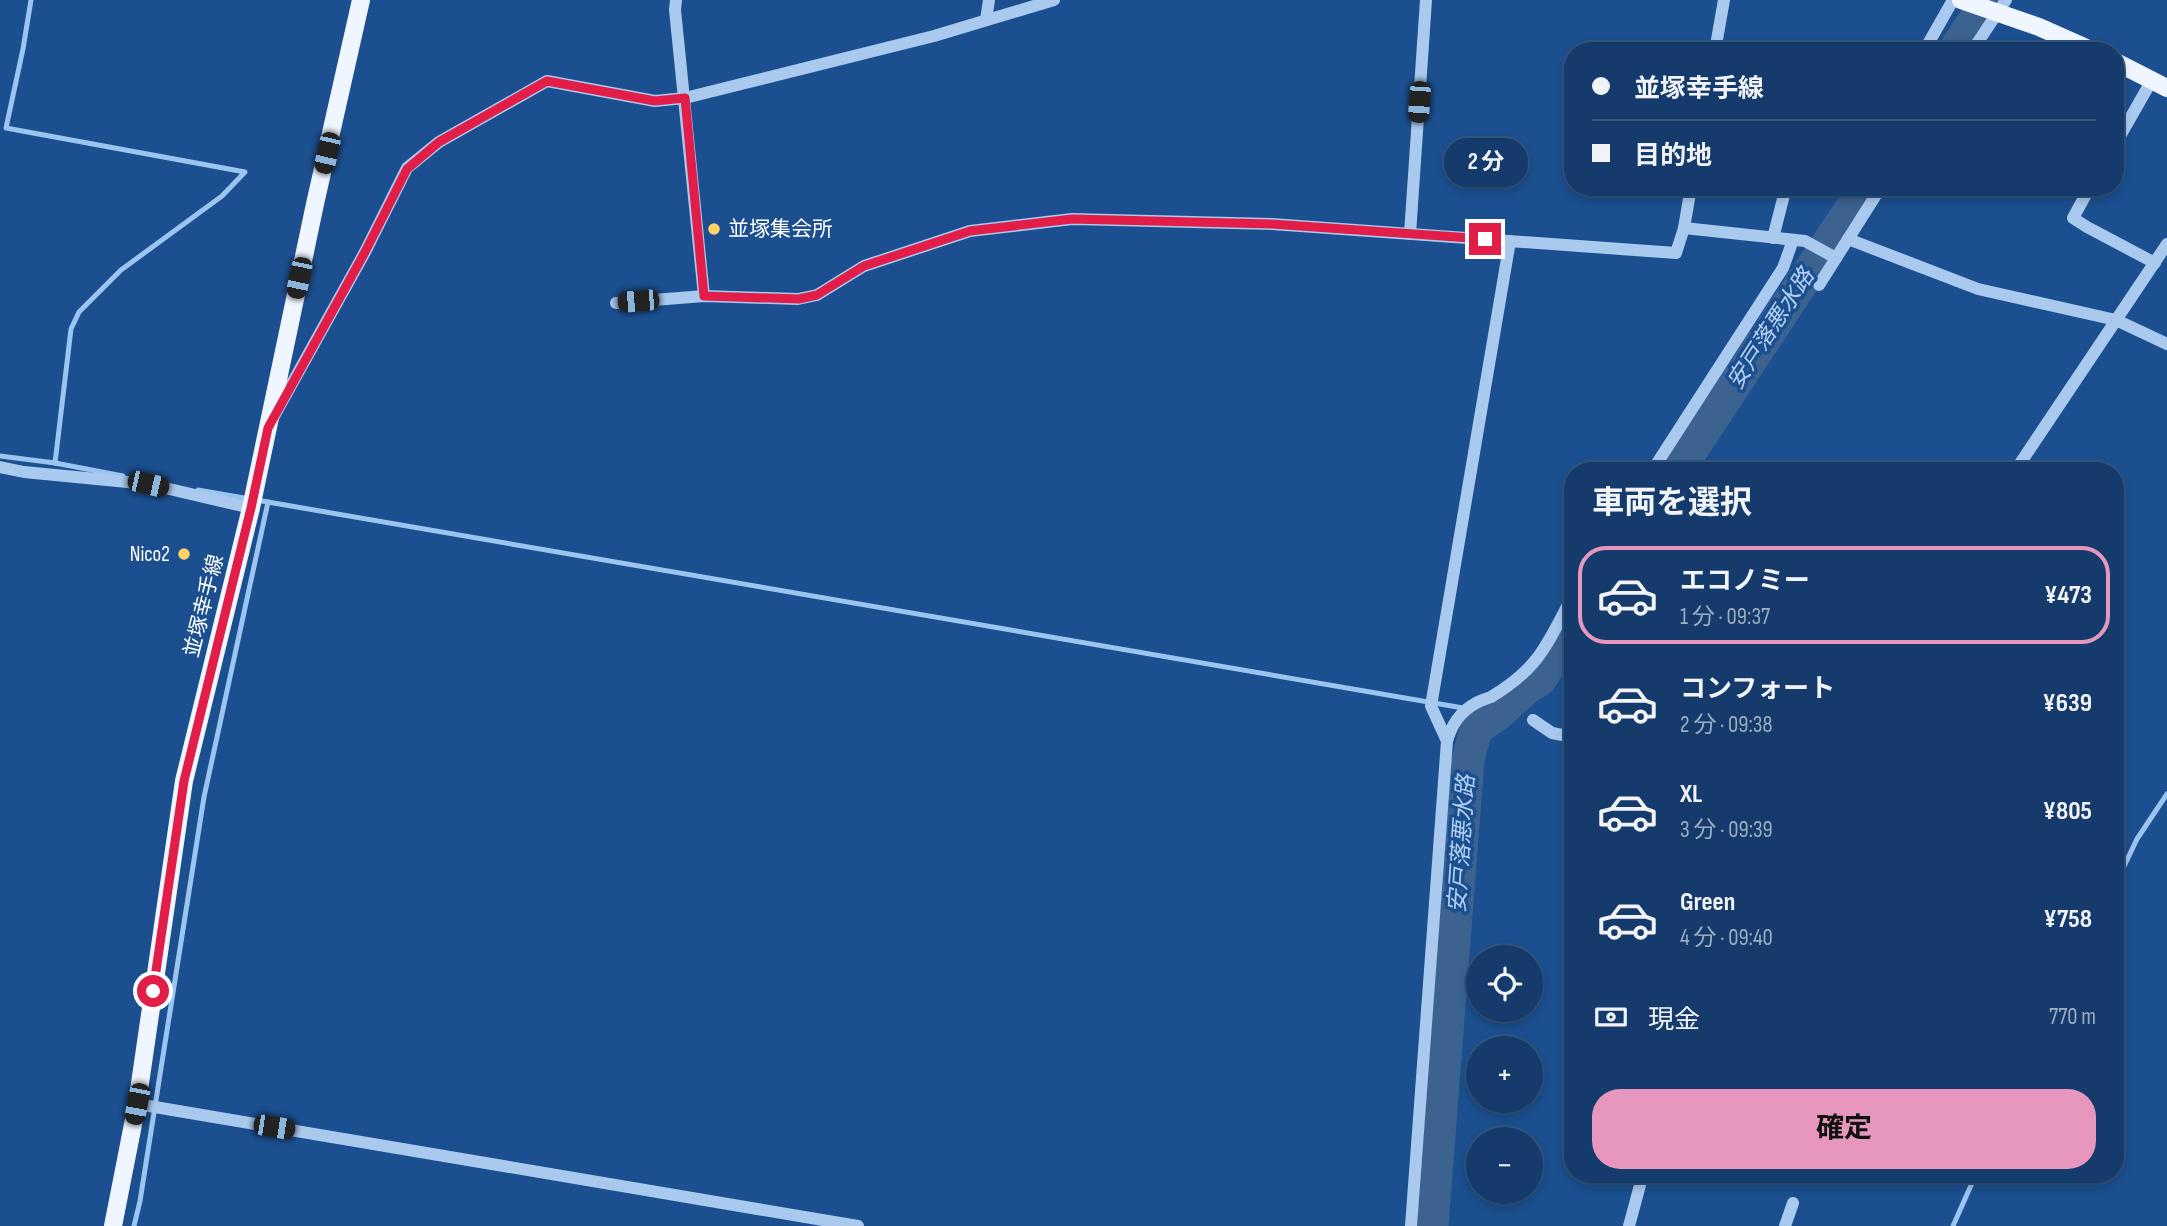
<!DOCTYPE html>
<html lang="ja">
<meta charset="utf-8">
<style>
body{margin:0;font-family:"Sofia Sans Condensed","Noto Sans JP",sans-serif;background:#214673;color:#f1f3f6;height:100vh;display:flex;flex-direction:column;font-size:26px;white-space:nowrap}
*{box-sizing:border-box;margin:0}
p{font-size:23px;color:#9dadc1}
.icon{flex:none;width:38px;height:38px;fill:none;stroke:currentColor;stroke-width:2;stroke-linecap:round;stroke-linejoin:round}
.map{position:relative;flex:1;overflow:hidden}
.side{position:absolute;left:1564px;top:462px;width:560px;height:721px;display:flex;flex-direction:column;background:#143b6b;border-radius:28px;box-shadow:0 4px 10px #0003,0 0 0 2px #33557e}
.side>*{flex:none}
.banner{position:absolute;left:1564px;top:42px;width:560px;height:154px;border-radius:28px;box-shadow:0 4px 10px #0003,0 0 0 2px #33557e;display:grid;align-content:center;height:154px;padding:0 28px;background:#143b6b}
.fabs{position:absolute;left:1466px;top:945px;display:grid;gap:14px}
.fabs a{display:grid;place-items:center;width:77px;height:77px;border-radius:50%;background:#143b6b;box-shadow:0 4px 10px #0003,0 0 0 2px #33557e;font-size:35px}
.end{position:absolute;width:32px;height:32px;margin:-16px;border:9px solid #e11d48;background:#fff;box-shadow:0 0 0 4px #fff}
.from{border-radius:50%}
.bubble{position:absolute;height:49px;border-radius:24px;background:#143b6b;box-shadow:0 4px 10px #0003,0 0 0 2px #33557e;font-size:23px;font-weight:700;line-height:49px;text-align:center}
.car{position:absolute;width:21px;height:42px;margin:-21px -10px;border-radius:9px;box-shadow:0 0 5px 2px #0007;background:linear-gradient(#222 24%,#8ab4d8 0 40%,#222 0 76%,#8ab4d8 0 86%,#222 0)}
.banner b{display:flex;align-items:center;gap:24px;height:66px;font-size:26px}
.banner b+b{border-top:2px solid #33557e}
.banner i{width:18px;height:18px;background:#f1f3f6}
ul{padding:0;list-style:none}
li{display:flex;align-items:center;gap:21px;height:98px;margin:0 14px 10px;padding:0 14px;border:4px solid transparent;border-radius:28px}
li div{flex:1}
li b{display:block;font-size:26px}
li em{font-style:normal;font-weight:700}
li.on{border-color:#e797bd}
li>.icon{width:63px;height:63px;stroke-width:1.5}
h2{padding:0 28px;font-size:32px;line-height:84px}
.pay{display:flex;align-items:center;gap:18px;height:77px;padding:0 28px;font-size:26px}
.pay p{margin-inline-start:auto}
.primary-button{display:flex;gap:14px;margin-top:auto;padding:14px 28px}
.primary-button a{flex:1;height:80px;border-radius:28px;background:#e797bd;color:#111;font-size:28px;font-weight:700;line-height:80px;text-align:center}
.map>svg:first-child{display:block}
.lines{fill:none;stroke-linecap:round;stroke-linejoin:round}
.stream{stroke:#9cc4f0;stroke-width:5}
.river{stroke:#3c6290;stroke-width:33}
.minor{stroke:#a9c9ee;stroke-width:12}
.major{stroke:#f0f6ff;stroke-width:18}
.route{stroke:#e11d48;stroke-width:9}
.poi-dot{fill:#ffd166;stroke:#1b4f8f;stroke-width:2.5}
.labels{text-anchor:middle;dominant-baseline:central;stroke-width:7;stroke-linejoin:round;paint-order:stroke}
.poi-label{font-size:21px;fill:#fff;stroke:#1b4f8f;text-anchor:start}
.street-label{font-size:21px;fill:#fff;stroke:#1b4f8f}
.water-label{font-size:23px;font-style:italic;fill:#b5d3f5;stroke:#1b4f8f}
</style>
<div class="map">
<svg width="2167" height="1226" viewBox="0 0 2167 1226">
<rect width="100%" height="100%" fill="#1b4f8f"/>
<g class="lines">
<!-- stream -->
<g class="stream">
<path d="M31 0 23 49 6 128 245 172 222 196 121 270 79 312 71 329 55 463"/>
<path d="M0 456 55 463 123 476"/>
<path d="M198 490 1498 714"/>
<path d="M2116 883 2137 839 2167 794"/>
<path d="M134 1226 140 1201 204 797 268 502"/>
<path d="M1953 1226 1976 1174"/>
</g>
<!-- river -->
<g class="river">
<path d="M1954 51 1988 0"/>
<path d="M1678 471 1865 187"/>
<path d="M1432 1226 1468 760 1476 729 1498 714 1527 688 1540 680 1573 630"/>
</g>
<!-- minor -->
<g class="minor">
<path d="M676 0 675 10 704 296"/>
<path d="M986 20 989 0"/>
<path d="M1715 51 1724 0"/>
<path d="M1924 51 1953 0"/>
<path d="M1972 51 2006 0"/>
<path d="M2116 143 2152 80"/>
<path d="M2090 187 2073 218 2087 227 2155 263"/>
<path d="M1684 228 1805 241 1836 258"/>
<path d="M1410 234 1426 0"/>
<path d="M1773 238 1786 187"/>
<path d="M1848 239 1978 289 2116 320 2167 344"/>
<path d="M1819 285 1881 187"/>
<path d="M616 303 704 296 798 299 817 295 864 266 970 231 1072 219 1272 224 1676 253 1684 228 1691 187"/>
<path d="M274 416 365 252 407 168 439 142 547 81 655 101 685 98 934 36 1054 0"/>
<path d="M0 467 24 472 148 484 251 508"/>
<path d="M1652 471 1783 268 1793 240"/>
<path d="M2015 471 2167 244"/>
<path d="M1533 720 1552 733 1573 737"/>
<path d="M1447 741 1431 706 1510 241"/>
<path d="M137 1104 858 1226"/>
<path d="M1411 1226 1447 741C1452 724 1460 712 1476 703 1481 700 1486 699 1491 697 1506 688 1523 675 1534 662 1550 643 1561 617 1573 595"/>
<path d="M1629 1226 1643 1174"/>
<path d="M1785 1226 1793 1203"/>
</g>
<!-- major -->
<g class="major">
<path d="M1961 0 2039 27 2093 51"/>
<path d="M2116 62 2167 88"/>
<path d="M113 1226 137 1104 184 781 251 508 315 204 361 0"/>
</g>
</g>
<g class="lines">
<!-- route -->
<path class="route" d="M153 991 184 781 251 508 268 428 365 252 407 169 439 142 547 81 655 101 685 98 704 296 799 299 817 295 864 266 970 231 1072 219 1272 224 1485 239"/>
</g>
<!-- markers -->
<g class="poi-dot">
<circle cx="714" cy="229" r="7"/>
<circle cx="184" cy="554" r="7"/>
</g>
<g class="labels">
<!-- poi labels -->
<g class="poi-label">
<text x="728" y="229">並塚集会所</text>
<text x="170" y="554" text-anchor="end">Nico2</text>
</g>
<!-- street labels -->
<g class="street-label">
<text transform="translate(204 606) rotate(-76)">並塚幸手線</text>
</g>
<!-- water labels -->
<g class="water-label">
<text transform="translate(1771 329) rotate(-57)">安戸落悪水路</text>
<text transform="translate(1462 844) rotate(-86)">安戸落悪水路</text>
</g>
</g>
</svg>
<div class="fabs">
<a><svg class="icon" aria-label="locate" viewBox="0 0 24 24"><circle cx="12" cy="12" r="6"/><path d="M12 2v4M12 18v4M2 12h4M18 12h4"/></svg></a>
<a>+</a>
<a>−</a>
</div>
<i class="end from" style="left:153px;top:991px"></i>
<i class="end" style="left:1485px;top:239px"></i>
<div class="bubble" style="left:1444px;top:138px;width:84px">2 分</div>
<i class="car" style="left:1419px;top:102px;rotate:184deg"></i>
<i class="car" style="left:327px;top:153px;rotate:193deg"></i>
<i class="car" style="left:299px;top:278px;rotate:192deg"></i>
<i class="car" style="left:638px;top:301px;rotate:265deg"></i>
<i class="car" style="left:148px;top:484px;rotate:103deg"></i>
<i class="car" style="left:137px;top:1104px;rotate:191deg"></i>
<i class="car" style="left:274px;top:1127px;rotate:99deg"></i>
<div class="banner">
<b><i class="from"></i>並塚幸手線</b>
<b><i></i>目的地</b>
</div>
<section class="side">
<h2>車両を選択</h2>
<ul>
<li class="on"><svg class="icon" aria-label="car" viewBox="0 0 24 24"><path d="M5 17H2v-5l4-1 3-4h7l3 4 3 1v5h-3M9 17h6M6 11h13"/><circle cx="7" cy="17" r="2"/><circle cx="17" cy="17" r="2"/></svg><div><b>エコノミー</b><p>1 分 · 09:37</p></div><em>¥473</em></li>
<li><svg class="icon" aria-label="car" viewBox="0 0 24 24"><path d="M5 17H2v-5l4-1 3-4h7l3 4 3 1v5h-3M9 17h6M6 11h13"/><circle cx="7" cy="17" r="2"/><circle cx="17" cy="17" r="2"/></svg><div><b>コンフォート</b><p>2 分 · 09:38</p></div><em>¥639</em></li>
<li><svg class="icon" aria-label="car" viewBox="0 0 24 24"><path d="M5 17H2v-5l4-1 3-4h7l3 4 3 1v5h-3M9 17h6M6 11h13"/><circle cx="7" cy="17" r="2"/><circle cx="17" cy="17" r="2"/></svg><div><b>XL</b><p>3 分 · 09:39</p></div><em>¥805</em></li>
<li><svg class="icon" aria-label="car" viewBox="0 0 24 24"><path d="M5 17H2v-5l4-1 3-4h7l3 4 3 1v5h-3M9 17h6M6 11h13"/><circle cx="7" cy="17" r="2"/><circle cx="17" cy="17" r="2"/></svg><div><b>Green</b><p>4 分 · 09:40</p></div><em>¥758</em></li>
</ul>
<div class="pay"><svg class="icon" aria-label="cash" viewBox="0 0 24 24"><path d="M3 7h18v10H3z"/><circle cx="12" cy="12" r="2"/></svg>現金<p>770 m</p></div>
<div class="primary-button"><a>確定</a></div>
</section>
</div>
